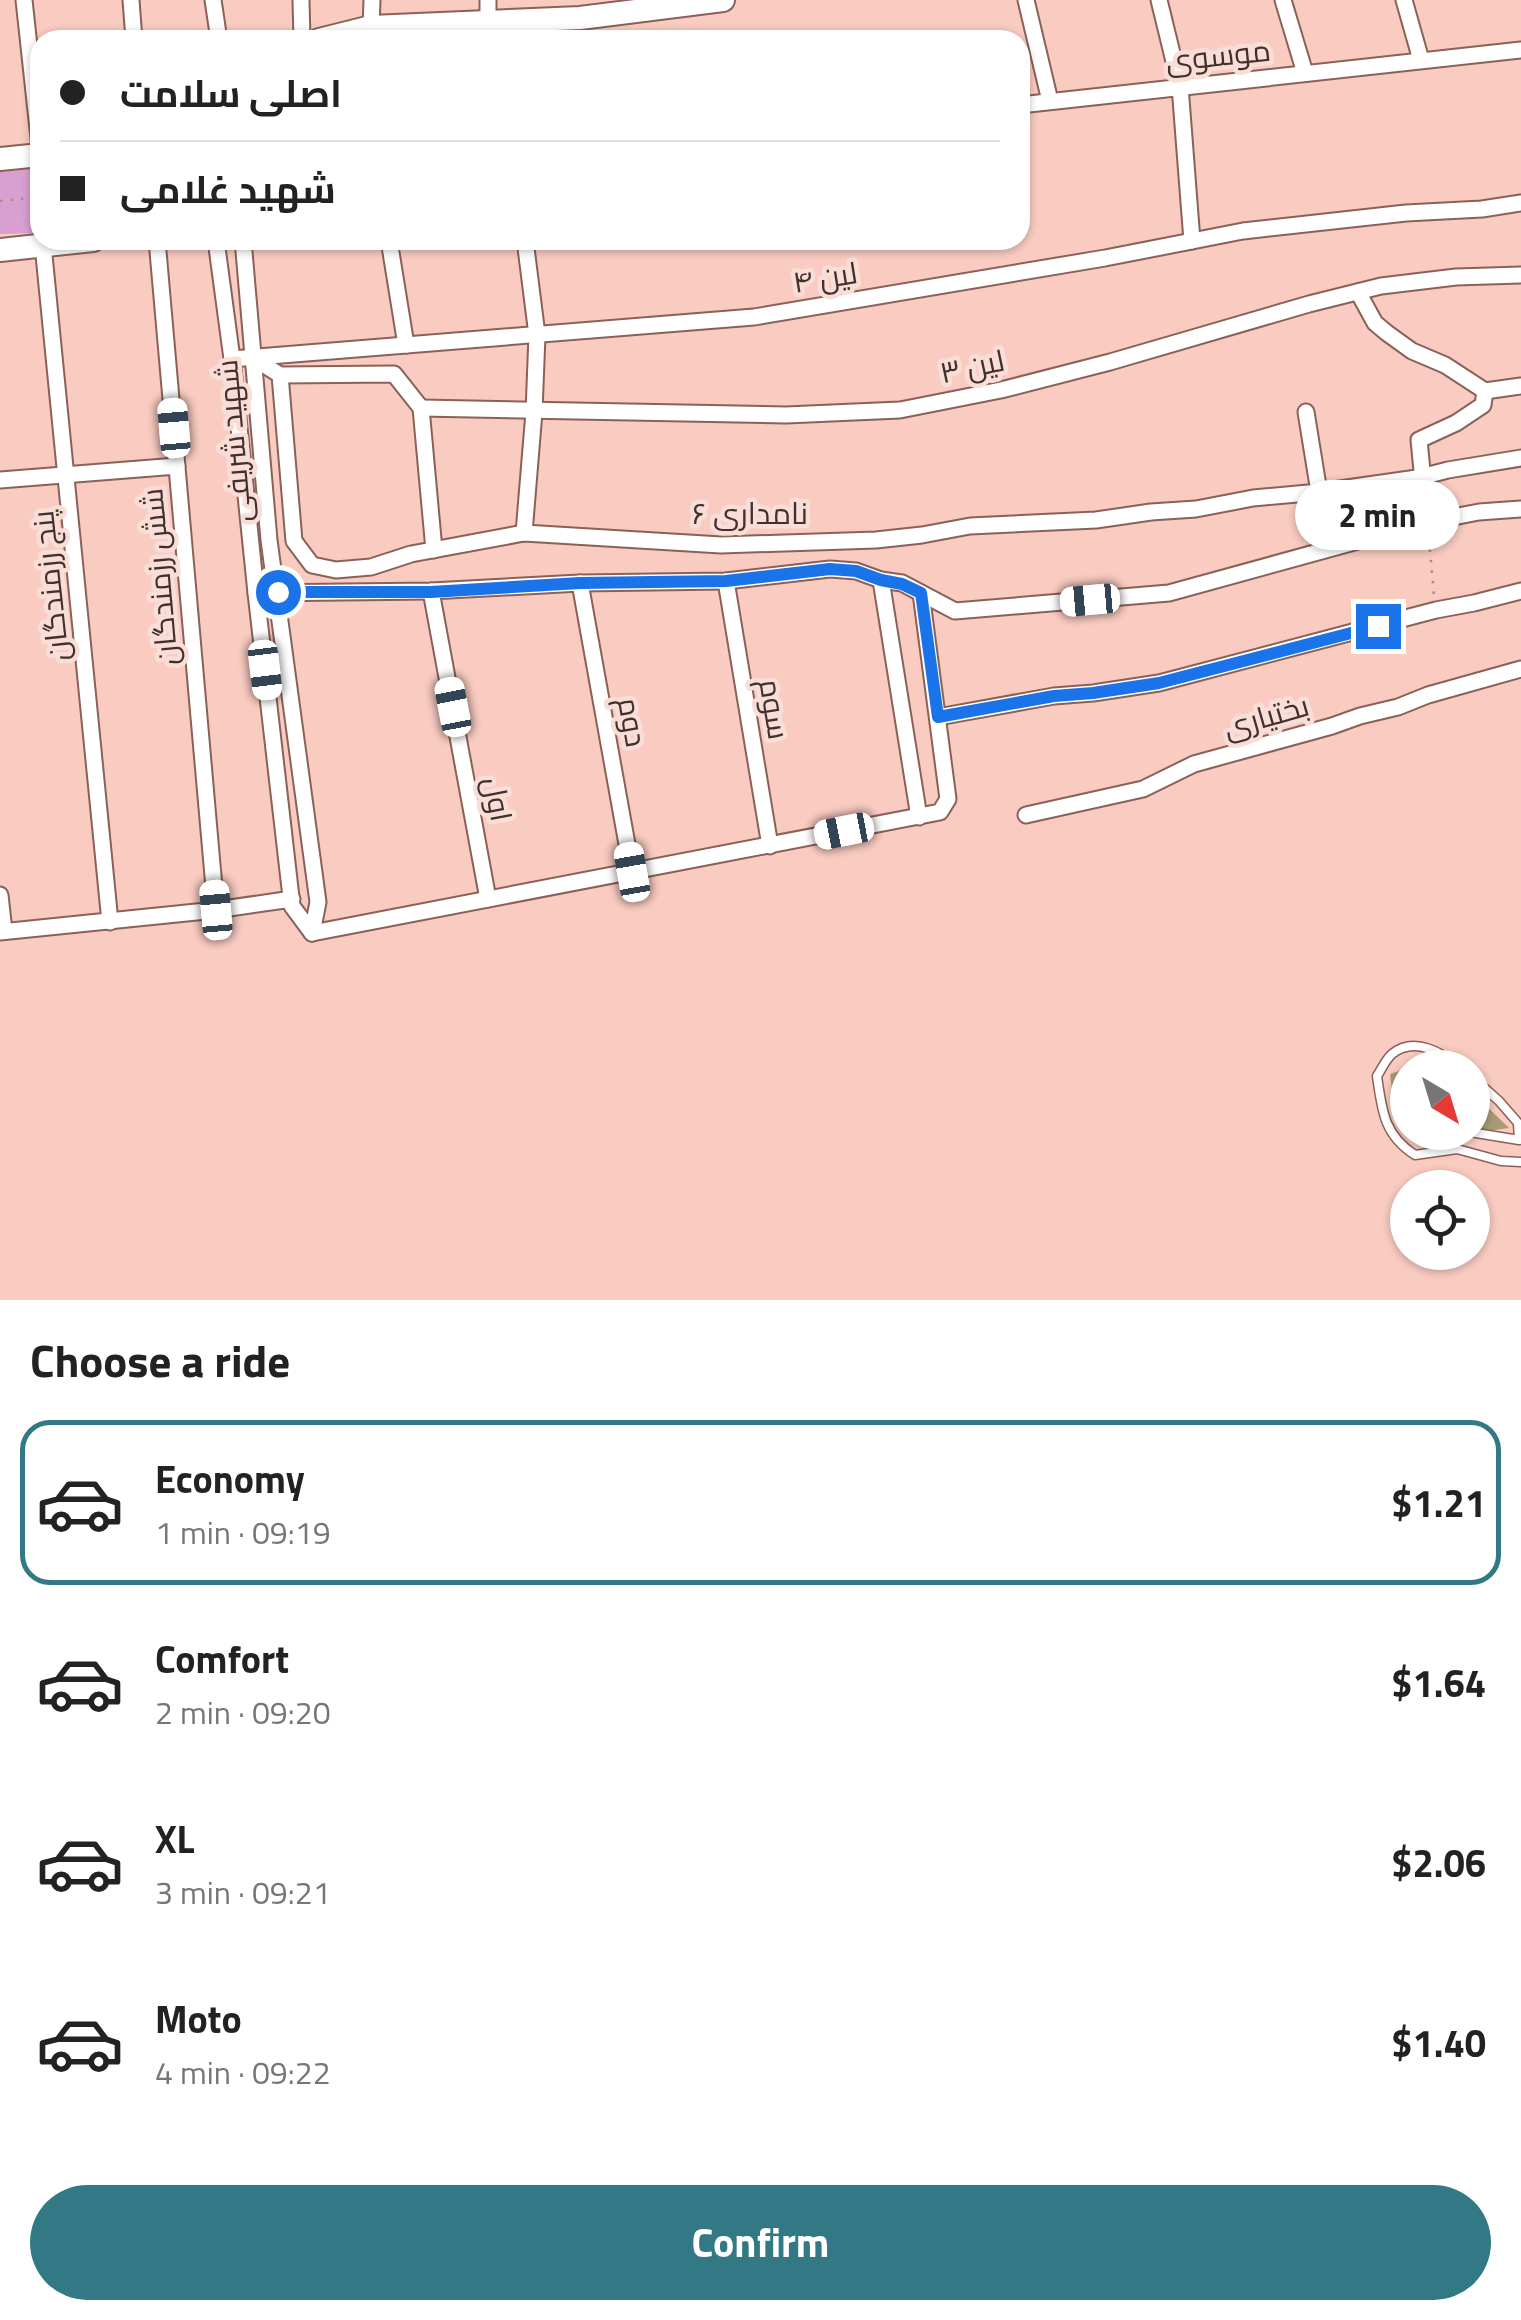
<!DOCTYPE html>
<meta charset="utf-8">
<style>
body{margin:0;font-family:"Titillium Web",Cairo,sans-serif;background:#f2f2f2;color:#222;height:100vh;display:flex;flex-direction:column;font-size:38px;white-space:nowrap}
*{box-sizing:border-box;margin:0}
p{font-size:32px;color:#767676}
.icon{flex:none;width:55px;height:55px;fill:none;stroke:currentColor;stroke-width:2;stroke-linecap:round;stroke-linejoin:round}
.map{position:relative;height:1300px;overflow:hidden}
.drawer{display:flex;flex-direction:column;background:#fff;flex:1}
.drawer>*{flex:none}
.banner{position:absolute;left:30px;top:30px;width:1000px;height:220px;border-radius:30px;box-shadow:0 2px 8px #0004;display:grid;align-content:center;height:220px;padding:0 30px;background:#fff}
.needle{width:65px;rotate:142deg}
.buttons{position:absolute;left:1390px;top:1050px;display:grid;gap:20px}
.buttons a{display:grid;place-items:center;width:100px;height:100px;border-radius:50%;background:#fff;box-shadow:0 2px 8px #0004;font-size:50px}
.end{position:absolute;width:45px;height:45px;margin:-22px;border:12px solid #1a73e8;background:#fff;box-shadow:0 0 0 5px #fff}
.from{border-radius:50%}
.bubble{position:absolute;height:70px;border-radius:35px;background:#fff;box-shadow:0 2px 8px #0004;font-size:32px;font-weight:700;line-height:70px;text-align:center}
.car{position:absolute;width:30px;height:60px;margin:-30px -15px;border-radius:12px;box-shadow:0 0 8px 2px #0007;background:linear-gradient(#fff 24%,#345 0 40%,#fff 0 76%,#345 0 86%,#fff 0)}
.banner b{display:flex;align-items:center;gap:35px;height:95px;font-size:38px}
.banner b+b{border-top:2px solid #e0e0e0}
.banner i{width:25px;height:25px;background:#222}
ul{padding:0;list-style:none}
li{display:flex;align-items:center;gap:30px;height:165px;margin:0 20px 15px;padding:0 10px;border:5px solid transparent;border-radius:30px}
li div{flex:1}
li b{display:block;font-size:38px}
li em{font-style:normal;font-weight:700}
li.current{border-color:#337985}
li>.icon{width:90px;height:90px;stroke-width:1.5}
h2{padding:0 30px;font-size:45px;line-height:120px}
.cta{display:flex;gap:20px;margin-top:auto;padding:20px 30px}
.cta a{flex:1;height:115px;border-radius:60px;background:#337985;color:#fff;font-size:40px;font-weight:700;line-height:115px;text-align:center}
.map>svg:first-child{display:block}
.green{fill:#d99fd0}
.building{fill:#a89b75}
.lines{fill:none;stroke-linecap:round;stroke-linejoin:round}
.lane-casing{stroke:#896158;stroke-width:11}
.street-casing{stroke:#896158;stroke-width:19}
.secondary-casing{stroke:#896158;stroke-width:26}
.path{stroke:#ae8b84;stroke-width:2.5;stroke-dasharray:2.5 8;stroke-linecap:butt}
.lane{stroke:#fff;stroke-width:8}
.street{stroke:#fff;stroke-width:15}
.secondary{stroke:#fff;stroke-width:22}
.route{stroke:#1a73e8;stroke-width:12}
.labels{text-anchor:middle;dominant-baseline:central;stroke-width:9;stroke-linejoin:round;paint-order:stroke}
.street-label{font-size:30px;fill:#43302d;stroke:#f9ddd7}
</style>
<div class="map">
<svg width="1521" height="1300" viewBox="0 0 1521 1300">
<rect width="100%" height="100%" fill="#f9cbc1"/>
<!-- green -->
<path class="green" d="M40 168V233L0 234V172Z"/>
<!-- building -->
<g class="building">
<path d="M1408 1068V1132L1393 1098 1390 1074Z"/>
<path d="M1472 1092 1509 1128 1472 1133Z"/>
</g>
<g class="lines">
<!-- lane casing -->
<g class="lane-casing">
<g id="lane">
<path d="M1463 1068C1443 1054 1415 1035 1392 1054 1386 1059 1381 1070 1377 1076 1382 1111 1384 1135 1415 1155L1457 1149 1501 1161 1521 1162"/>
<path d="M1470 1132 1519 1140 1518 1123 1499 1101 1472 1077"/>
</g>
</g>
<!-- street casing -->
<g class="street-casing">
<g id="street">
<path d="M24 0 40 148"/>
<path d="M131 0 134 40"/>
<path d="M213 0 219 40"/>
<path d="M301 0 302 40"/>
<path d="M1026 0 1050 101"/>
<path d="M1159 0 1180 86 1192 241"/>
<path d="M1283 0 1305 73"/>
<path d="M1404 0 1421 60"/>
<path d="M488 22V0"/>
<path d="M371 27 372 0"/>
<path d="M1020 105 1521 50"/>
<path d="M157 240 216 910"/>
<path d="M216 240 232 359 256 593 292 906 312 933"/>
<path d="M243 240 269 540 318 902 312 933"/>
<path d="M389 240 406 345"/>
<path d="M43 245 110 922"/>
<path d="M1358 292 1375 323 1387 333 1412 351 1445 365 1485 391 1521 386"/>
<path d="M252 357 280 375 294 541 312 565 336 570 371 567 411 554 524 533 721 545 876 540 922 535 970 526 1096 520 1151 512 1196 509 1253 498 1319 492 1417 478 1448 470 1521 458"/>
<path d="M232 359 754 317 1105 258 1243 231 1406 213 1482 209 1521 203"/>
<path d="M280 375 394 374 421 408 434 550"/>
<path d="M421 408 786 415 900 410 1001 390 1110 362 1309 304 1381 286 1456 277 1521 275"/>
<path d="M1306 412 1319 492"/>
<path d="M0 480 177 466"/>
<path d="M1427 522 1419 440 1456 423 1483 405 1485 391"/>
<path d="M524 533 534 412 537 335 525 240"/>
<path d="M881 580 919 817"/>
<path d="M726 581 770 846"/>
<path d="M580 583 632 872"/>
<path d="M431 591 488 899"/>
<path d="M256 593 431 591 580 583 726 581 830 569 856 571 881 580 902 583 955 611 1169 593 1427 522 1479 512 1521 509"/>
<path d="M938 717 1054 696 1093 693 1159 683 1436 610 1474 603 1521 591"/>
<path d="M1026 815 1143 789 1194 764 1332 726 1360 716 1398 707 1428 695 1521 669"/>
<path d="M0 895 4 931"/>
<path d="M0 932 216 910 292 899"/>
<path d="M312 933 940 812 948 799 921 593"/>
</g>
</g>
<!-- secondary casing -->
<g class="secondary-casing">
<g id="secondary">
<path d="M319 40 371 27 580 18 723 0"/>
<path d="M0 159 40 155"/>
<path d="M0 250 93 240"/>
</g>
</g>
<!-- path -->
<g class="path">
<path d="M0 201 40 197"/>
<path d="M1429 539 1434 596"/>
</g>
<!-- lane -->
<use href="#lane" class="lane"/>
<!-- street -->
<use href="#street" class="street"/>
<!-- secondary -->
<use href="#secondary" class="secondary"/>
</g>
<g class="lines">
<!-- route -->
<path class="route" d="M278 592H431L580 583 726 581 830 569 856 571 881 580 902 584 921 593 938 717 1054 696 1093 693 1159 683 1378 626"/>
</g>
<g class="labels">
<!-- street labels -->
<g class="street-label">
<text transform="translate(1218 55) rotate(-6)">موسوی</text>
<text transform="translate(825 277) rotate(-9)">لین ۴</text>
<text transform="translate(972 366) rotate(-12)">لین ۳</text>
<text transform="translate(233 441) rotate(-95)">شهید شریفی</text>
<text x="750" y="513">نامداری ۶</text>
<text transform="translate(159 577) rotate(-95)">شش رزمندگان</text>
<text transform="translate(50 586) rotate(-96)">پنج رزمندگان</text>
<text transform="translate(775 709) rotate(81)">سوم</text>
<text transform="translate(1266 716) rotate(-16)">بختیاری</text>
<text transform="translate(633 722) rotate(80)">دوم</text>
<text transform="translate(498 799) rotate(79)">اول</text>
</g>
</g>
</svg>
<div class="buttons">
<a><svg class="needle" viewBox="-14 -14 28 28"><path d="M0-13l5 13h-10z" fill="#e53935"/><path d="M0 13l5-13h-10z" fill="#767676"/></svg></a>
<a><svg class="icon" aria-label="locate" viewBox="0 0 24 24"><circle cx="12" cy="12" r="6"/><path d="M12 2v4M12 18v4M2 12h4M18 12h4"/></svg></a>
</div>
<i class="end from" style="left:278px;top:592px"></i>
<i class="end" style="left:1378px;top:626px"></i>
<div class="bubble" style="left:1295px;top:480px;width:165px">2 min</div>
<i class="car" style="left:174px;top:428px;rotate:355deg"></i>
<i class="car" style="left:1090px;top:600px;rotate:265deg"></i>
<i class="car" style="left:265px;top:670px;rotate:173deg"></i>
<i class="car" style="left:453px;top:707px;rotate:349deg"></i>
<i class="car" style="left:844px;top:831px;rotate:259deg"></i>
<i class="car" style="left:632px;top:872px;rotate:350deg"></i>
<i class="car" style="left:216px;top:910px;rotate:355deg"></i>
<div class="banner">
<b><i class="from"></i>اصلی سلامت</b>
<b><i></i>شهید غلامی</b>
</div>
</div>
<section class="drawer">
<h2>Choose a ride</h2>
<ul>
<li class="current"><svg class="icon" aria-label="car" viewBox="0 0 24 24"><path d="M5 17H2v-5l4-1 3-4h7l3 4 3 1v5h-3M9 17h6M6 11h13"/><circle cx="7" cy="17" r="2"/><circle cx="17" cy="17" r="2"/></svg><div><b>Economy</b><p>1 min · 09:19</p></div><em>$1.21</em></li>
<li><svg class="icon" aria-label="car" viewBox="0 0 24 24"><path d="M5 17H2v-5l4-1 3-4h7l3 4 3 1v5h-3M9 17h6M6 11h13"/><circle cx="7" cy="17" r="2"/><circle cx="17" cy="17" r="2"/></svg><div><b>Comfort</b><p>2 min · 09:20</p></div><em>$1.64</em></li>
<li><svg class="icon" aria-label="car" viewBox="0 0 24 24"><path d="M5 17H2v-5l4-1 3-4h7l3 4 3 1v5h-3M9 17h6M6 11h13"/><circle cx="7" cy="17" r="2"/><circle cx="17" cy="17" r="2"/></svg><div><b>XL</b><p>3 min · 09:21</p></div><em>$2.06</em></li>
<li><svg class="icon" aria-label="car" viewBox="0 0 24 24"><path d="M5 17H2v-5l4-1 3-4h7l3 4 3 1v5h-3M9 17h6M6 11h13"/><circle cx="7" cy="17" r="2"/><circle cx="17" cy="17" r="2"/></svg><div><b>Moto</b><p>4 min · 09:22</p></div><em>$1.40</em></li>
</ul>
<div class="cta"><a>Confirm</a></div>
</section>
